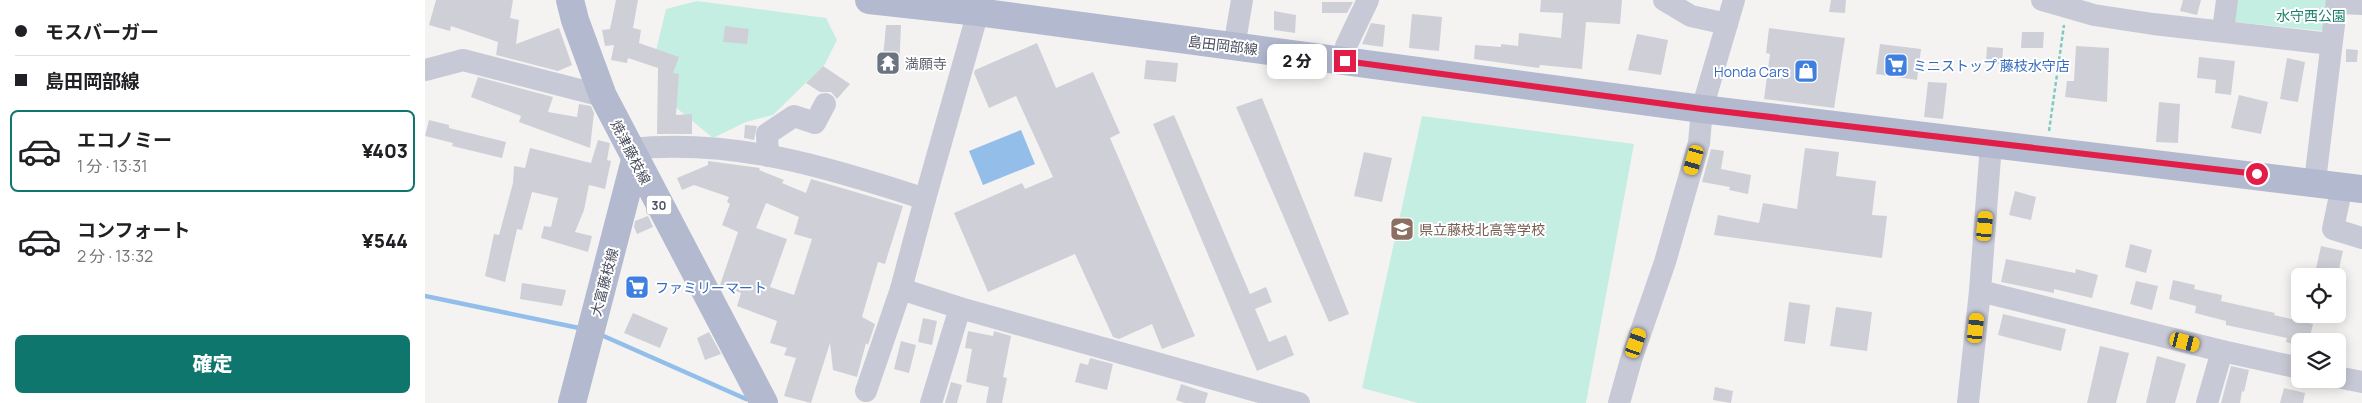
<!DOCTYPE html>
<html lang="ja">
<meta charset="utf-8">
<style>
body{margin:0;font-family:Manrope,"Noto Sans JP",sans-serif;background:#f2f2f2;color:#202124;height:100vh;display:flex;flex-direction:column;font-size:19px;white-space:nowrap}
*{box-sizing:border-box;margin:0}
p{font-size:16px;color:#757577}
.icon{flex:none;width:28px;height:28px;fill:none;stroke:currentColor;stroke-width:2;stroke-linecap:round;stroke-linejoin:round}
.map{position:relative;flex:1;overflow:hidden}
.sheet{display:flex;flex-direction:column;background:#fff;width:425px}
.sheet>*{flex:none}
.banner{display:grid;align-content:center;height:110px;padding:0 15px;background:#fff}
.tools{position:absolute;left:1866px;top:268px;display:grid;gap:10px}
.tools a{display:grid;place-items:center;width:55px;height:55px;border-radius:8px;background:#fff;box-shadow:0 2px 12px #0003;font-size:25px}
.end{position:absolute;width:22px;height:22px;margin:-11px;border:6px solid #e11d48;background:#fff;box-shadow:0 0 0 2px #fff}
.from{border-radius:50%}
.bubble{position:absolute;height:35px;border-radius:8px;background:#fff;box-shadow:0 2px 12px #0003;font-size:16px;font-weight:800;line-height:35px;text-align:center}
.car{position:absolute;width:15px;height:30px;margin:-15px -8px;border-radius:6px;box-shadow:0 0 4px 1px #0007;background:linear-gradient(#f5c518 24%,#345 0 40%,#f5c518 0 76%,#345 0 86%,#f5c518 0)}
.banner b{display:flex;align-items:center;gap:18px;height:48px;font-size:19px}
.banner b+b{border-top:1px solid #e0e0e0}
.banner i{width:12px;height:12px;background:#202124}
ul{padding:0;list-style:none}
li{display:flex;align-items:center;gap:15px;height:82px;margin:0 10px 8px;padding:0 5px;border:2px solid transparent;border-radius:8px}
li div{flex:1}
li b{display:block;font-size:19px}
li em{font-style:normal;font-weight:800}
li.active{border-color:#0f766e}
li>.icon{width:45px;height:45px;stroke-width:1.5}
.cta{display:flex;gap:10px;margin-top:auto;padding:10px 15px}
.cta a{flex:1;height:58px;border-radius:8px;background:#0f766e;color:#fff;font-size:20px;font-weight:800;line-height:58px;text-align:center}
main{display:flex;flex:1;min-height:0}
.map>svg:first-child{display:block}
.green{fill:#c4eee1}
.water{fill:#93bee9}
.lines{fill:none;stroke-linecap:round;stroke-linejoin:round}
.stream{stroke:#93bee9;stroke-width:4.5}
.building{fill:#cfd0d7;fill-rule:evenodd}
.path{stroke:#7dcbbc;stroke-width:2.5;stroke-dasharray:4 2.5;stroke-linecap:butt}
.minor{stroke:#c7cad6;stroke-width:22}
.major{stroke:#b3b9cf;stroke-width:28}
.route{stroke:#e11d48;stroke-width:6}
.labels{text-anchor:middle;dominant-baseline:central;stroke-width:4;stroke-linejoin:round;paint-order:stroke}
.shield{fill:#fff;stroke:#80848f;stroke-width:1}
.shield-label{font-size:12px;font-weight:bold;fill:#4a4f5f}
.park-label{font-size:14px;fill:#1c7f6b;stroke:#fff}
.street-label{font-size:14px;fill:#4a4f5f;stroke:#fff}
.worship-label{font-size:14px;fill:#5b616d;stroke:#fff;text-anchor:start}
.shop-label{font-size:14px;fill:#366cbe;stroke:#fff;text-anchor:start}
.education-label{font-size:14px;fill:#785e54;stroke:#fff;text-anchor:start}
</style>
<main>
<section class="sheet">
<div class="banner">
<b><i class="from"></i>モスバーガー</b>
<b><i></i>島田岡部線</b>
</div>
<ul>
<li class="active"><svg class="icon" aria-label="car" viewBox="0 0 24 24"><path d="M5 17H2v-5l4-1 3-4h7l3 4 3 1v5h-3M9 17h6M6 11h13"/><circle cx="7" cy="17" r="2"/><circle cx="17" cy="17" r="2"/></svg><div><b>エコノミー</b><p>1 分 · 13:31</p></div><em>¥403</em></li>
<li><svg class="icon" aria-label="car" viewBox="0 0 24 24"><path d="M5 17H2v-5l4-1 3-4h7l3 4 3 1v5h-3M9 17h6M6 11h13"/><circle cx="7" cy="17" r="2"/><circle cx="17" cy="17" r="2"/></svg><div><b>コンフォート</b><p>2 分 · 13:32</p></div><em>¥544</em></li>
</ul>
<div class="cta"><a>確定</a></div>
</section>
<div class="map">
<svg width="1937" height="403" viewBox="0 0 1937 403">
<rect width="100%" height="100%" fill="#f4f3f2"/>
<!-- green -->
<g class="green">
<path d="M1809 0H1905L1899 31 1810 22Z"/>
<path d="M272 1 401 18 412 40 400 64 348 115 321 122 288 138 249 106 231 51 241 9Z"/>
<path d="M997 116 1209 144 1161 403H993L937 388Z"/>
</g>
<!-- water -->
<path class="water" d="M596 130 610 164 558 185 544 151Z"/>
<g class="lines">
<!-- stream -->
<g class="stream">
<path d="M0 296 154 328"/>
<path d="M174 334 321 399"/>
</g>
</g>
<!-- building -->
<g class="building">
<path d="M11 0H88L85 18 94 20 91 44 134 28 147 65 133 71 71 55 73 42 26 26 25 31 4 25Z"/>
<path d="M191 0H213L208 28 216 30 214 43 254 57 248 73 254 74 251 115 267 114V134H232L233 68 203 58 202 63 186 60 189 45 180 46 177 30 185 29Z"/>
<path d="M1116 0H1197L1195 24 1161 22 1157 69 1115 65 1114 68 1049 59 1050 45 1076 47V44L1093 46 1094 33 1136 38 1138 13 1115 12Z"/>
<path d="M1406 0H1421L1420 13 1404 12Z"/>
<path d="M1758 0H1776L1772 15 1755 11Z"/>
<path d="M897 2H928L922 13H897Z"/>
<path d="M849 11 871 15 870 33 849 30Z"/>
<path d="M987 14 1017 17 1014 51 984 48Z"/>
<path d="M946 23 960 25 958 47 937 44Z"/>
<path d="M461 25H476L474 72H459L461 69H451V57H458Z"/>
<path d="M300 26 324 29 322 44 298 42Z"/>
<path d="M1344 28 1420 38 1409 108 1339 99 1345 54 1341 53Z"/>
<path d="M1597 32H1619L1618 48H1596Z"/>
<path d="M1212 34 1243 40 1236 75 1203 70Z"/>
<path d="M612 43 631 88 668 72 695 133 685 138 770 336 737 349 727 324 694 339 688 337 650 254 563 292 529 213 597 183 600 189 628 177 591 96 564 108 549 73 550 70Z"/>
<path d="M1455 44 1496 49 1492 80 1451 74Z"/>
<path d="M1651 46 1684 48 1682 102 1640 97 1642 81H1649Z"/>
<path d="M1562 47 1578 48 1577 64 1561 63Z"/>
<path d="M1921 49 1933 50 1932 62H1921Z"/>
<path d="M1774 57 1810 61 1806 95 1790 93 1791 80 1772 78Z"/>
<path d="M1862 58 1880 62 1873 102 1855 99Z"/>
<path d="M721 60 753 63 751 82 719 79Z"/>
<path d="M398 66 425 84 412 99 406 92H395L381 83Z"/>
<path d="M53 77 128 97 123 112 152 117 154 104 166 106 169 113 165 148 94 122 96 116 46 97Z"/>
<path d="M1503 82 1522 83 1518 119 1499 117Z"/>
<path d="M1814 95 1843 102 1836 134 1806 128Z"/>
<path d="M837 98 924 314 904 322 811 107Z"/>
<path d="M1734 102 1755 104 1753 143 1731 142Z"/>
<path d="M749 115 825 294 841 287 847 302 830 309 844 342 861 335 869 355 832 371 728 124Z"/>
<path d="M4 120 24 125V128L81 142 77 158 27 146 28 143 0 136Z"/>
<path d="M320 125 332 126 329 140 319 138Z"/>
<path d="M173 140 185 143 182 160 186 161 180 189 164 185 159 210 150 232 167 236 163 252 116 238 119 226 126 227 133 198 107 192 97 230 92 229 80 282 60 276 69 234 74 235 88 183 89 166 100 168 105 148 166 163Z"/>
<path d="M1380 148 1414 152 1411 176 1451 181 1447 215 1462 216 1457 258 1289 235 1293 215 1334 223 1338 203 1372 209Z"/>
<path d="M1286 149 1299 151 1296 169 1326 175 1323 194 1304 190 1305 187 1277 182Z"/>
<path d="M939 152 967 158 957 202 929 196Z"/>
<path d="M283 161 335 168 334 170 359 180 357 183 381 193 386 179 478 206 460 264 453 262 437 317 450 324 443 345 441 343 432 377 408 370 405 343 386 403 359 396 371 358 359 355 362 348 345 343 352 321 312 306 316 293 295 285 313 232 297 225 305 204 302 202 304 197 269 185 257 190 252 178 283 165ZM341 203 374 217 369 234 387 239 369 295 345 287 362 239 331 228Z"/>
<path d="M1590 191 1611 197 1606 220 1584 215Z"/>
<path d="M223 216 228 227 212 234 209 227 210 221Z"/>
<path d="M1705 244 1727 250 1721 273 1700 267Z"/>
<path d="M1896 246 1918 251 1913 274 1891 269Z"/>
<path d="M1581 259 1650 273 1651 269 1673 275 1667 298 1629 289V293L1576 282Z"/>
<path d="M1748 280 1770 285 1769 289 1797 295 1796 301 1850 313 1849 315 1888 324 1884 341H1875V346L1861 342 1862 338 1801 325V321L1770 313 1771 306 1744 299Z"/>
<path d="M1711 281 1733 286 1727 310 1705 304Z"/>
<path d="M97 283 141 290 137 306 95 299Z"/>
<path d="M1364 302 1385 305 1380 344 1359 341Z"/>
<path d="M1411 307 1447 312 1442 351 1405 346Z"/>
<path d="M208 313 243 328 235 348 199 333Z"/>
<path d="M1578 314 1641 329 1636 351 1573 335Z"/>
<path d="M498 318 512 321 507 345 493 342Z"/>
<path d="M543 331 568 336 569 331 586 336 578 377 582 378 577 403H561L564 387 541 382 547 349 540 348Z"/>
<path d="M284 332 296 354 280 360 272 338Z"/>
<path d="M476 341 491 345 484 373 469 369Z"/>
<path d="M1675 346 1704 353 1691 403H1662Z"/>
<path d="M1732 356 1761 364 1750 403H1721Z"/>
<path d="M665 358 688 364 682 390 650 382 655 363 663 365Z"/>
<path d="M1806 366 1824 370 1819 392 1817 391 1815 403H1796Z"/>
<path d="M526 382 537 385 532 403H520Z"/>
<path d="M756 384 783 393 780 403H760L751 400Z"/>
<path d="M1290 387 1308 391 1306 403 1288 400Z"/>
<path d="M1859 388 1880 393 1878 403H1855Z"/>
</g>
<g class="lines">
<!-- path -->
<path class="path" d="M1624 131 1639 25"/>
<!-- minor -->
<g class="minor">
<path d="M1239 0 1266 16 1302 24"/>
<path d="M1617 0 1669 15 1728 24 1906 44"/>
<path d="M1912 3 1937 4"/>
<path d="M1798 31 1802 0"/>
<path d="M809 47 817 0"/>
<path d="M920 61 921 46 943 0"/>
<path d="M0 70 38 60 178 96"/>
<path d="M205 149C308 138 403 167 500 199"/>
<path d="M343 156 342 134 369 116 390 123 400 104"/>
<path d="M1890 181 1912 0"/>
<path d="M1917 186 1908 229 1937 238"/>
<path d="M476 289 535 308 874 403"/>
<path d="M1555 291 1797 351 1875 368"/>
<path d="M1912 377 1937 382"/>
<path d="M441 391 476 289 500 199 553 12"/>
<path d="M506 403 535 308"/>
<path d="M1194 403 1206 360 1240 262 1274 143 1277 109 1309 0"/>
<path d="M1543 403 1555 291 1566 144"/>
<path d="M1782 403 1797 351"/>
</g>
<!-- major -->
<g class="major">
<path d="M145 0 150 20 178 96 339 403"/>
<path d="M444 0 553 12 1277 109 1937 189"/>
<path d="M147 403 210 160"/>
</g>
</g>
<g class="lines">
<!-- route -->
<path class="route" d="M920 61 1277 109 1832 174"/>
</g>
<!-- icons -->
<defs>
<g id="temple-square" transform="scale(1.25)"><rect x="-9" y="-9" width="18" height="18" rx="4" fill="#6b7280" stroke="#fff"/><path d="M0-6L5-2H3V0L6.5 2.5H4V6H1.5V3h-3V6H-4V2.5H-6.5L-3 0V-2H-5Z" fill="#fff"/></g>
<g id="supermarket-square" transform="scale(1.25)"><rect x="-9" y="-9" width="18" height="18" rx="4" fill="#3f7fe0" stroke="#fff"/><path d="M-6-5.5h2.5l.6 2H6L4.5 2H-2.5L-4.4-4H-6ZM-1.5 3.2a1.3 1.3 0 1 0 .1 0ZM3 3.2a1.3 1.3 0 1 0 .1 0Z" fill="#fff"/></g>
<g id="shop-square" transform="scale(1.25)"><rect x="-9" y="-9" width="18" height="18" rx="4" fill="#3f7fe0" stroke="#fff"/><path d="M-5-2.5h2.3a2.7 3.5 0 0 1 5.4 0H5L5.5 6h-11ZM-1.5-2.5h3a1.5 2.3 0 0 0-3 0Z" fill="#fff"/></g>
<g id="school-square" transform="scale(1.25)"><rect x="-9" y="-9" width="18" height="18" rx="4" fill="#8d6e63" stroke="#fff"/><path d="M0-5L7-2L0 1L-7-2ZM-4 1L0 2.5L4 1V4Q0 6-4 4Z" fill="#fff"/></g>
</defs>
<g fill-rule="evenodd">
<use href="#temple-square" x="463" y="63"/>
<use href="#supermarket-square" x="1471" y="65"/>
<use href="#shop-square" x="1381" y="71"/>
<use href="#school-square" x="977" y="229"/>
<use href="#supermarket-square" x="212" y="287"/>
</g>
<g class="labels">
<!-- shield labels -->
<rect class="shield" x="221.5" y="195.5" width="25" height="19" rx="4"/>
<g class="shield-label">
<text x="234" y="205">30</text>
</g>
<!-- park labels -->
<g class="park-label">
<text x="1886" y="15">水守西公園</text>
</g>
<!-- street labels -->
<g class="street-label">
<text transform="translate(798 45) rotate(7)">島田岡部線</text>
<text transform="translate(206 152) rotate(63)">焼津藤枝線</text>
<text transform="translate(179 282) rotate(-75)">大富藤枝線</text>
</g>
<!-- worship labels -->
<g class="worship-label">
<text x="480" y="63">満願寺</text>
</g>
<!-- shop labels -->
<g class="shop-label">
<text x="1488" y="65">ミニストップ 藤枝水守店</text>
<text x="1364" y="71" text-anchor="end">Honda Cars</text>
<text x="230" y="287">ファミリーマート</text>
</g>
<!-- education labels -->
<g class="education-label">
<text x="994" y="229">県立藤枝北高等学校</text>
</g>
</g>
</svg>
<div class="tools">
<a><svg class="icon" aria-label="locate" viewBox="0 0 24 24"><circle cx="12" cy="12" r="6"/><path d="M12 2v4M12 18v4M2 12h4M18 12h4"/></svg></a>
<a><svg class="icon" aria-label="layers" viewBox="0 0 24 24"><path d="M12 4l9 5-9 5-9-5zM3 14l9 5 9-5"/></svg></a>
</div>
<i class="end from" style="left:1832px;top:174px"></i>
<i class="end" style="left:920px;top:61px"></i>
<div class="bubble" style="left:842px;top:44px;width:60px">2 分</div>
<i class="car" style="left:1269px;top:160px;rotate:196deg"></i>
<i class="car" style="left:1560px;top:226px;rotate:5deg"></i>
<i class="car" style="left:1551px;top:328px;rotate:6deg"></i>
<i class="car" style="left:1760px;top:342px;rotate:104deg"></i>
<i class="car" style="left:1211px;top:343px;rotate:19deg"></i>
</div>
</main>
